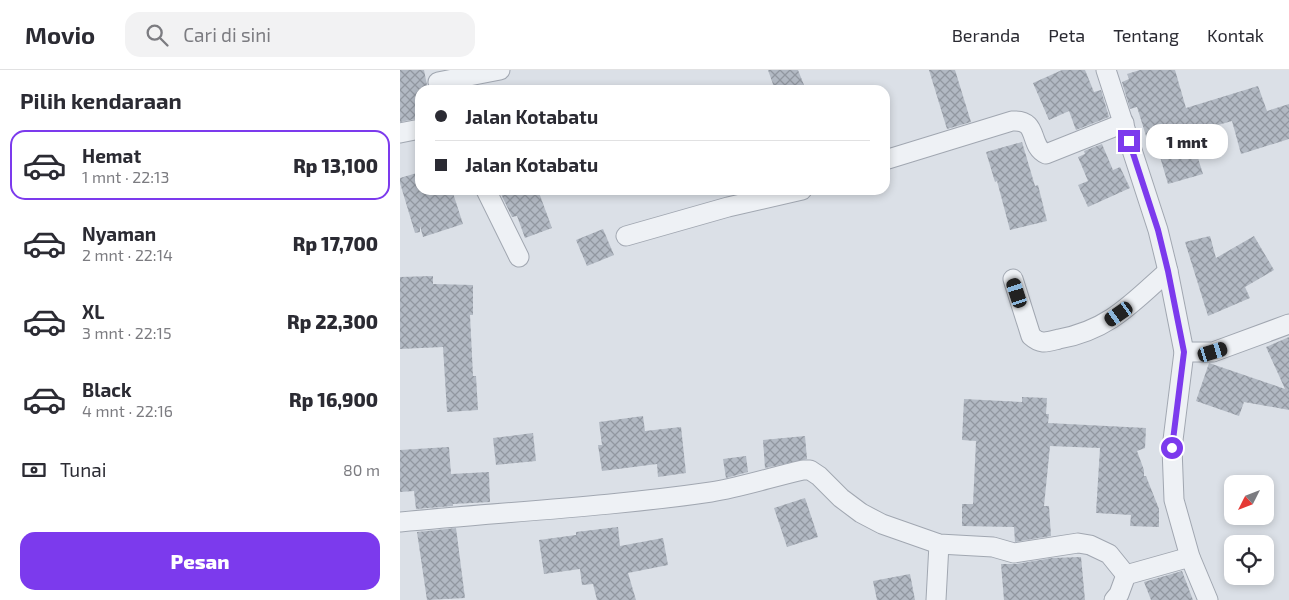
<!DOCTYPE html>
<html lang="id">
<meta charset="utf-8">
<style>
body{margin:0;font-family:"Exo 2",sans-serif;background:#f2f2f3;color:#2b2b33;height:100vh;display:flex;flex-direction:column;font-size:19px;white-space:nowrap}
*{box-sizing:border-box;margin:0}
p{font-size:16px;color:#7c7c81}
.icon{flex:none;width:28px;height:28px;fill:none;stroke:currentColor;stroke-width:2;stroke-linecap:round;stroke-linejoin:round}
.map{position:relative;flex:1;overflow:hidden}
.panel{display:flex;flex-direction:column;background:#fff;width:400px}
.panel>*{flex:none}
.hud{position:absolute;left:15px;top:15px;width:475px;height:110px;border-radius:15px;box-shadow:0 2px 8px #0003;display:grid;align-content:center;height:110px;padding:0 20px;background:#fff}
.needle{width:32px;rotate:228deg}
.controls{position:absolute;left:824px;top:405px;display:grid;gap:10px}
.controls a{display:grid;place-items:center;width:50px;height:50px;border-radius:10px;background:#fff;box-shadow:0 2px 8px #0003;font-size:25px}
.end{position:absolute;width:22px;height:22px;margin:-11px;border:6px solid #7c3aed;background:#fff;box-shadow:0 0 0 2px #fff}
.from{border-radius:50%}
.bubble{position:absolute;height:35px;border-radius:15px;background:#fff;box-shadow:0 2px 8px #0003;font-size:16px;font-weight:800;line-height:35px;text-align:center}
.car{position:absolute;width:15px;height:30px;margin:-15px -8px;border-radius:6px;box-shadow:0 0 4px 1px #0007;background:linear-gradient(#222 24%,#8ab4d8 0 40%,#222 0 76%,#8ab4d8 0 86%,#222 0)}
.hud b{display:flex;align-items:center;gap:18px;height:48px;font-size:19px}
.hud b+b{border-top:1px solid #e1e1e2}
.hud i{width:12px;height:12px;background:#2b2b33}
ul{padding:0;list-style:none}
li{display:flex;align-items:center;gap:15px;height:70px;margin:0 10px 8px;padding:0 10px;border:2px solid transparent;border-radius:15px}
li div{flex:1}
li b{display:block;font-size:19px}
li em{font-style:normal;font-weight:800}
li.active{border-color:#7c3aed}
li>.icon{width:45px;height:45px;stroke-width:1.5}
h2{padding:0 20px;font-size:22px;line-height:60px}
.pay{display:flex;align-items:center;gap:12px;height:55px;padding:0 20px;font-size:19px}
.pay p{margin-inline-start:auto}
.action{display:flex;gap:10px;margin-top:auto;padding:10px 20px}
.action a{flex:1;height:58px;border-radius:15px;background:#7c3aed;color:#fff;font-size:20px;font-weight:800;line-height:58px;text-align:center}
header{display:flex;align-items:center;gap:30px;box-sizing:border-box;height:70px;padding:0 25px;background:#fff;border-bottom:1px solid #e1e1e2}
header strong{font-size:24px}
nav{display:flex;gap:28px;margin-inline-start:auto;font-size:18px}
.search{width:350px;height:45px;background:#f2f2f3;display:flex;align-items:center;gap:12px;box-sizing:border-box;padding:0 18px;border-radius:15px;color:#7c7c81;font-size:19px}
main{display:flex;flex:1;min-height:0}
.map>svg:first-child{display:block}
.building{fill:url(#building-cross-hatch)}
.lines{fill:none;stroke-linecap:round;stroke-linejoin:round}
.street-casing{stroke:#a1a7b1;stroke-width:21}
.street{stroke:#eef1f5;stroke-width:19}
.route{stroke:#7c3aed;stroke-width:6}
</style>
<header>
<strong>Movio</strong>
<div class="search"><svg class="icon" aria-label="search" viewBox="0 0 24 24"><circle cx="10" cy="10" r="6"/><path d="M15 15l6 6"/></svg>Cari di sini</div>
<nav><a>Beranda</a><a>Peta</a><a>Tentang</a><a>Kontak</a></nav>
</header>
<main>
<section class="panel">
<h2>Pilih kendaraan</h2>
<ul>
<li class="active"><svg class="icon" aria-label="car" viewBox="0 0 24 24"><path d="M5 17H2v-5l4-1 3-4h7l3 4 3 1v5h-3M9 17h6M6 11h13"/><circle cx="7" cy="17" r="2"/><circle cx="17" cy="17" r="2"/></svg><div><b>Hemat</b><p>1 mnt · 22:13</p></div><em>Rp 13,100</em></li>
<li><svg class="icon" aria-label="car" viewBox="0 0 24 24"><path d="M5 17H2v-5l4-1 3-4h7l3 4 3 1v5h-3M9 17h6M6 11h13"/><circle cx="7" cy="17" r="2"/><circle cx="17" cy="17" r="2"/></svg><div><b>Nyaman</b><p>2 mnt · 22:14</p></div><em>Rp 17,700</em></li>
<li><svg class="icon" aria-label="car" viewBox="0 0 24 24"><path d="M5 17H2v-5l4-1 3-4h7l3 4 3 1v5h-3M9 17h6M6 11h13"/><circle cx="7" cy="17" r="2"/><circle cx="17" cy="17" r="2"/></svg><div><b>XL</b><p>3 mnt · 22:15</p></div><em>Rp 22,300</em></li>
<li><svg class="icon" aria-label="car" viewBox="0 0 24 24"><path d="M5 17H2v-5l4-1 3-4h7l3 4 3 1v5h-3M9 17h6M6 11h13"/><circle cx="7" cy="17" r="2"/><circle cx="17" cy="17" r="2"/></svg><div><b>Black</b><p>4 mnt · 22:16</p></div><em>Rp 16,900</em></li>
</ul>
<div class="pay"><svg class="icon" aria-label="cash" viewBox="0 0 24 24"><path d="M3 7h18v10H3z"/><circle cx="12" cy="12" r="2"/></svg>Tunai<p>80 m</p></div>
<div class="action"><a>Pesan</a></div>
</section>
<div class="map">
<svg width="889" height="530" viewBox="0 0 889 530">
<defs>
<pattern id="building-cross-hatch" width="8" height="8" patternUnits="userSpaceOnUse" patternTransform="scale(1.25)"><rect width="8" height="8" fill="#b2b9c3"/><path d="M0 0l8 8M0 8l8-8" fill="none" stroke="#9197a0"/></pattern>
</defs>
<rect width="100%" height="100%" fill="#dbe0e7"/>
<!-- building -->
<g class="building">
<path d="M0 0H24L28 20H20V48L0 52Z"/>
<path d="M368 0H398L406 20H375Z"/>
<path d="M529 0H555L571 52 547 59Z"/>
<path d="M662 0H685L694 22 701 20 709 47 676 60 669 41 649 50 633 13Z"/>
<path d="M740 0H775L786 38 858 16 867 41 889 34V69L841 84 832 51 790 63 803 104 768 114 758 80 751 82 737 37 730 39 722 12 729 9 727 4Z"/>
<path d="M622 72 635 116 638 115 647 151 610 160 597 111 595 112 586 82Z"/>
<path d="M702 74 713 100 720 97 730 118 688 137 678 115 688 111 678 87 685 84 684 81Z"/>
<path d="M20 102V120H52L63 154 23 167 20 156V162L15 163 0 113V108Z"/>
<path d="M99 120H138L152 158 125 168 117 146 112 147Z"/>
<path d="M203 159 214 185 187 196 176 170Z"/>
<path d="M810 166 816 188 854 166 874 200 845 217 850 228 808 246 785 172Z"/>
<path d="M33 206V214L73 215V245H70L73 306H76L78 340 47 342 43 277 0 279V207Z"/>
<path d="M889 267V340L844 332 839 346 796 331 809 293 885 319 866 277Z"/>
<path d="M622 327 647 328 646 344H649L648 353 746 358 745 378 737 381 744 400V406H746L759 439V457L730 456 731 445 696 443 700 378 650 376 644 436H649L651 466 615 472 614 457 562 456V434H573L576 371 562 370 564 329 622 332Z"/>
<path d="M243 346 245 361 281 357 286 403 258 407 257 394 202 401 198 375H202L199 352Z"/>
<path d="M133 363 136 391 96 395 93 368Z"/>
<path d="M405 366 407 389 365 398 363 370Z"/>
<path d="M49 377 51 404 89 402 90 432 53 434V436L16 439 14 421 0 422V380Z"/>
<path d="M346 386 348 402 326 408 323 389Z"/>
<path d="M405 428 418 467 387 477 374 438Z"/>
<path d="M218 457 220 476 263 468 268 495 228 503 236 530H197L193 514 182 515 180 499 144 504 139 470 176 465V462Z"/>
<path d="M56 458 65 528 27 530 17 462Z"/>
<path d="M681 487 685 530H604L601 494H616L652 488Z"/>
<path d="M782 501 793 530H751L744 512Z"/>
<path d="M510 504 515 530H477L473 511Z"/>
</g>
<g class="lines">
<!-- street casing -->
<g class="street-casing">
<g id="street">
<path d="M706 0 758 160 768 201 784 282 772 378 774 430 790 487 808 530"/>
<path d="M38 12 100 0"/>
<path d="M0 63 20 59"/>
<path d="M485 90 612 51C640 49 628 76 646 84L724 53"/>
<path d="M86 120 119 187"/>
<path d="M226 166 328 137 402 120"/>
<path d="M613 209 631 266C641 275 647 272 659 269 709 260 732 233 768 201"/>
<path d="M784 282H813L889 254"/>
<path d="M0 452C103 442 208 437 311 422 342 417 372 407 403 400H410L419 406 441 428 461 443 482 454 539 474 593 477 614 483 678 473 690 475 709 484 726 505"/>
<path d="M536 530 539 474"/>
<path d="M714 530 719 524 726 505 790 487"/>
</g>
</g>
<!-- street -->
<use href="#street" class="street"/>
</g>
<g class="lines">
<!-- route -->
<path class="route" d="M729 71 758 160 768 201 784 282 772 378"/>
</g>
</svg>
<div class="controls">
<a><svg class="needle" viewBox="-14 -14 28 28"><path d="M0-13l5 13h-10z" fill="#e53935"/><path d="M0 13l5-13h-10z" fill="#7c7c81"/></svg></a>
<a><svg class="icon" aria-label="locate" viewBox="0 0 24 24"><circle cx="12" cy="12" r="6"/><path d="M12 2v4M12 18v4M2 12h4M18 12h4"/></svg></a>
</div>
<i class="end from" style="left:772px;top:378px"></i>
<i class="end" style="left:729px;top:71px"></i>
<div class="bubble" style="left:746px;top:54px;width:82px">1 mnt</div>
<i class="car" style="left:617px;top:223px;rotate:342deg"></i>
<i class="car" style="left:719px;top:244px;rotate:235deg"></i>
<i class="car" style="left:813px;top:282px;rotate:73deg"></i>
<div class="hud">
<b><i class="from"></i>Jalan Kotabatu</b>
<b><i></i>Jalan Kotabatu</b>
</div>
</div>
</main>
